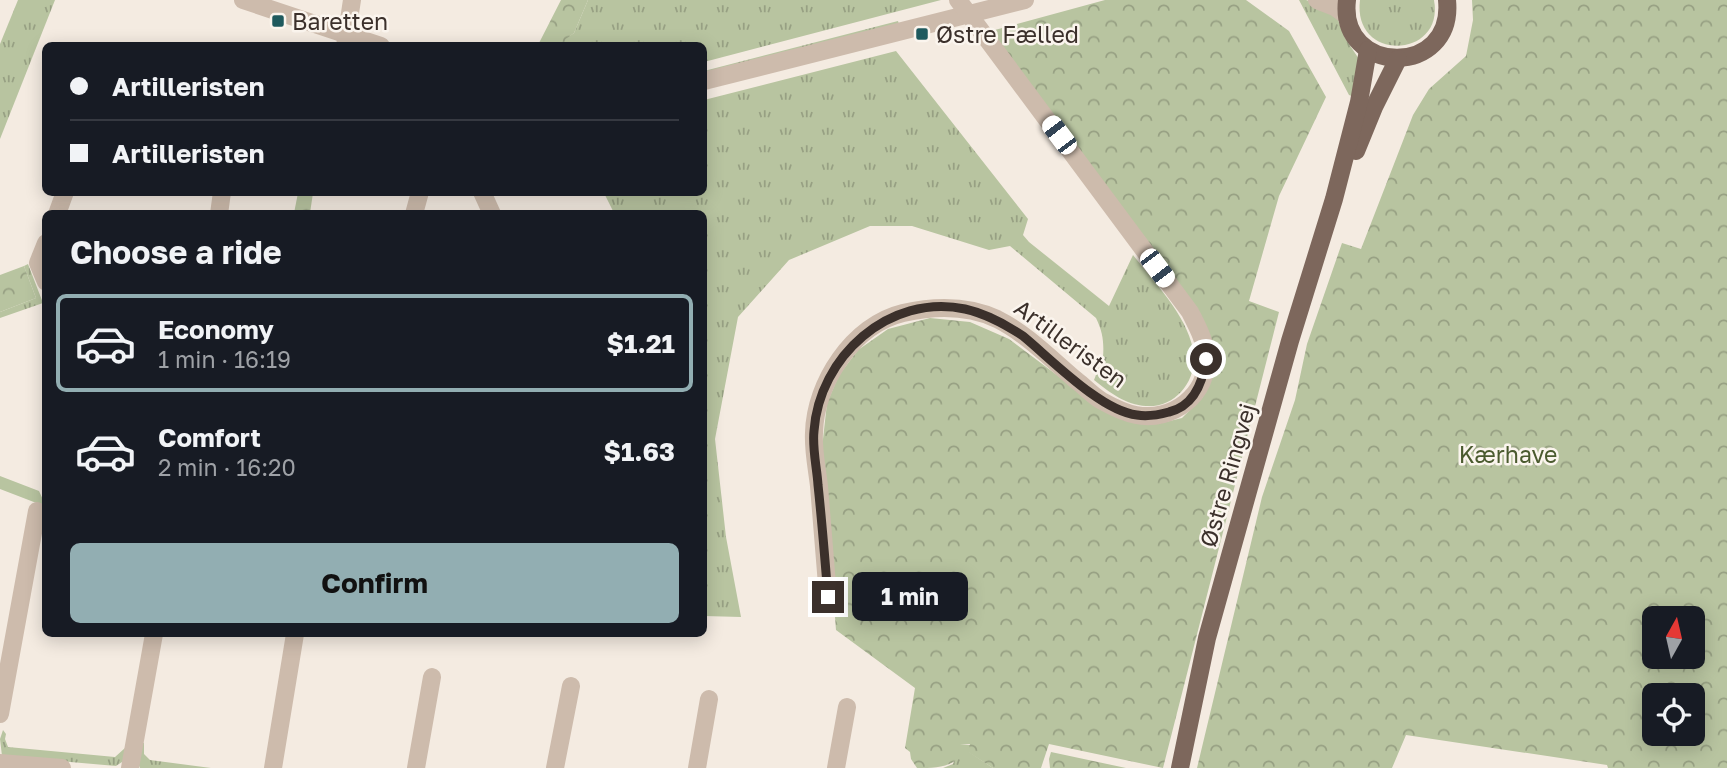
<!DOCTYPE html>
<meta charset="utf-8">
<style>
body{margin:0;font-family:"Golos Text",sans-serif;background:#20242c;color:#f1f3f6;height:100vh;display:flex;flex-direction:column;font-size:26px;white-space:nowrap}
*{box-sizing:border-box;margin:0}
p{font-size:23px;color:#9ea1a6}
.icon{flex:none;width:38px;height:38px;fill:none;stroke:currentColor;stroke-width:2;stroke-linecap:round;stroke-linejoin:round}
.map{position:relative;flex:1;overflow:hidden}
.drawer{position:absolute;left:42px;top:210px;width:665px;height:427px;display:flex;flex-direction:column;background:#171b24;border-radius:10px;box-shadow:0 4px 18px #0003}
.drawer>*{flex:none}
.hud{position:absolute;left:42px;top:42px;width:665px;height:154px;border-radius:10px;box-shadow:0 4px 18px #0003;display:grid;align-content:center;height:154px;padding:0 28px;background:#171b24}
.needle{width:46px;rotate:8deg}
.tools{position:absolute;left:1642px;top:606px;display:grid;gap:14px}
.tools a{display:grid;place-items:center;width:63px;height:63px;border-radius:10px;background:#171b24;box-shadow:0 4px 18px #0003;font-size:35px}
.end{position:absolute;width:32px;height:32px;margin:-16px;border:9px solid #3b302b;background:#fff;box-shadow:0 0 0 4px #fff}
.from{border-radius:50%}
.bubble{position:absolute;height:49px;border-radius:10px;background:#171b24;box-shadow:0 4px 18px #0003;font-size:23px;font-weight:700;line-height:49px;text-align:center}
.car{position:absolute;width:21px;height:42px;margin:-21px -10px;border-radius:9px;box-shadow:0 0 5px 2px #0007;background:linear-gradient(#fff 24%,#345 0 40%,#fff 0 76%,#345 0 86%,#fff 0)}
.hud b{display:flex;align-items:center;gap:24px;height:66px;font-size:26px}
.hud b+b{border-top:2px solid #363941}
.hud i{width:18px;height:18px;background:#f1f3f6}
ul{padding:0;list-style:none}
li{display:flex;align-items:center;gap:21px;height:98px;margin:0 14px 10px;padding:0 14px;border:4px solid transparent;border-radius:10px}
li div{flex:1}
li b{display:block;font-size:26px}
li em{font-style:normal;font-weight:700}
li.active{border-color:#92aeb2}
li>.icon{width:63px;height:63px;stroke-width:1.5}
h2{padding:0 28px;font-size:32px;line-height:84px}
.primary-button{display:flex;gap:14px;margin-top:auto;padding:14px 28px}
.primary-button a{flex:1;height:80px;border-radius:10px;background:#92aeb2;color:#111;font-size:28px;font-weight:700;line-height:80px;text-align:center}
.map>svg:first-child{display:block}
.grass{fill:url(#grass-tufts)}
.forest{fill:url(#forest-crowns);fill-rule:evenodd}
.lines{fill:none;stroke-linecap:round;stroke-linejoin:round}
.minor{stroke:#cdbbac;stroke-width:18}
.major{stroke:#7d675c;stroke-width:18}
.route{stroke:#3b302b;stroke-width:9}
.poi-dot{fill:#1f5a5e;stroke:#fbf5ee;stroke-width:2.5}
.labels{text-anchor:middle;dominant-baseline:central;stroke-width:5;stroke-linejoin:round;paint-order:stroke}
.poi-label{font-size:23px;fill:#3b302b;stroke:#fbf5ee;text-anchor:start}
.street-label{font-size:23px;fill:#3b302b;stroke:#fbf5ee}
.park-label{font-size:23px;fill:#4a5a2e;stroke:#fbf5ee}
</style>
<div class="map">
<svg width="1727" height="768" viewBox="0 0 1727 768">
<defs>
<pattern id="grass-tufts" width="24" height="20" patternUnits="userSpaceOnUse" patternTransform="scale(1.75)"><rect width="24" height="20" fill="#b8c4a0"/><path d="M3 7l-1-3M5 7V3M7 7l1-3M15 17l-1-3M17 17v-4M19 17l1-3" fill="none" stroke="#97a083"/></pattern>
<pattern id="forest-crowns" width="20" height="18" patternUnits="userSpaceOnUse" patternTransform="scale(1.75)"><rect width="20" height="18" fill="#b8c4a0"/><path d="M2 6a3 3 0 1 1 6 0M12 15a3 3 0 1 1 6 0" fill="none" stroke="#97a083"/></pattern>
</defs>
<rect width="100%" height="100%" fill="#f4ebe1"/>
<!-- grass -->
<g class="grass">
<path d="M18 0H55L0 139V44Z"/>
<path d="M588 0H941L704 62V46H566L564 40 574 33Z"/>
<path d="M1299 0H1306L1326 7 1338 20 1345 38 1359 59 1354 97 1349 95Z"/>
<path d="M1360 0H1434C1445 59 1352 63 1360 0Z"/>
<path d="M898 21 899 24 704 74V71Z"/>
<path d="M896 51 1028 219 1023 235 1029 242 1109 306 1133 255C1154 282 1186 314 1193 349 1199 378 1177 408 1146 406 1126 405 1109 392 1094 380L1099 367 1102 368C1104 349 1105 336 1096 318L1010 246 989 250 912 226H870L789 260 738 317 715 439 726 537 741 617 704 616V214L614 213 604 193 704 192V100Z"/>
<path d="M28 264 43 303 0 318V312L36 298 24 266Z"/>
<path d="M0 476 39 491 45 504V511L39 504 0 489Z"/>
<path d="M3 730 6 734 5 739 8 747 115 757 125 748V760L116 766 2 756 0 739Z"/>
<path d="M141 742 144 743V754L150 760 211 768H140L138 763Z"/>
<path d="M960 745H971L969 752 993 768H943L953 764Z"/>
</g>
<!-- forest -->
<g class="forest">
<path d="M561 0H588L574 33 565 40 566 45H538Z"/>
<path d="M1105 0H1246L1289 31 1326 97 1279 196 1249 301 1279 312 1163 768 1049 744 1041 768H993L968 752 970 744 960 745V757C948 768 934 768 917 768L911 759 910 752 905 748 915 688 836 630 822 448 827 403 839 375 858 350 888 329 930 318 970 322 1009 339 1090 400 1128 421 1157 424 1182 418 1203 397 1208 334 991 31Z"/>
<path d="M1472 0H1727V768H1608L1607 765 1406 735 1392 768H1197L1262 497 1295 400 1307 344 1342 243 1361 249 1413 115 1429 89 1466 56 1473 20ZM1654 618H1692V656H1654ZM1654 695H1692V733H1654Z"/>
<path d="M298 193H313L310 213H294Z"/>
<path d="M24 266 36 298 0 312V275Z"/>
<path d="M1051 752 1126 768H1050L1049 759Z"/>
</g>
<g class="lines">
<!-- minor -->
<g class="minor">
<path d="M243 0 381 46"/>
<path d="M1317 0 1335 7 1347 16"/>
<path d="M345 46 352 0"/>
<path d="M704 81 1025 0"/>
<path d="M482 192 492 214"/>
<path d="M57 214 65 192"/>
<path d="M219 214 222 192"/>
<path d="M414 214 420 192"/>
<path d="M46 243 38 263 46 282"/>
<path d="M828 597C825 560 822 523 819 486 817 469 813 450 814 433 815 383 853 325 903 313 934 306 967 305 997 319 1027 334 1052 360 1077 381 1085 387 1093 396 1102 401 1111 406 1125 413 1136 415 1172 422 1209 395 1206 356 1205 340 1197 326 1190 312L958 0"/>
<path d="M0 714 37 511"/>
<path d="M0 763 62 768"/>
<path d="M130 768 154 634"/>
<path d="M273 768 295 634"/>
<path d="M416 768 432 677"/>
<path d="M555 768 571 686"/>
<path d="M697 768 709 699"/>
<path d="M836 768 847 707"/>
</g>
<!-- major -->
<g class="major">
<path d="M1347 0C1338 76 1455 78 1447 0"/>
<path d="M1356 151 1374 107 1398 59"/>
<path d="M1180 768 1207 638 1290 341 1334 199 1359 102 1368 50"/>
</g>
</g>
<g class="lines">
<!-- route -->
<path class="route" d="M828 597C825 560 822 522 818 485 817 468 812 448 814 431 819 357 889 293 965 309 987 314 1005 324 1023 336 1051 359 1101 411 1137 415 1148 417 1158 415 1169 412 1194 406 1203 382 1206 359"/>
</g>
<!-- markers -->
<g class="poi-dot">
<rect x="271" y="14" width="14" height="14" rx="3.5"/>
<rect x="915" y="27" width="14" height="14" rx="3.5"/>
</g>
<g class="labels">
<!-- poi labels -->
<g class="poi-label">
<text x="292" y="21">Baretten</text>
<text x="936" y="34">Østre Fælled</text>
</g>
<!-- street labels -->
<g class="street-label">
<text transform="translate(1071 343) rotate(36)">Artilleristen</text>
<text transform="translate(1227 475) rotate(-74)">Østre Ringvej</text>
</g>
<!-- park labels -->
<g class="park-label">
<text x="1508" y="454">Kærhave</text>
</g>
</g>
</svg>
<div class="tools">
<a><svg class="needle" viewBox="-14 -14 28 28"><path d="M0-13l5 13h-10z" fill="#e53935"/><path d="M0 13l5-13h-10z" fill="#9ea1a6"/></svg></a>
<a><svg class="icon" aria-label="locate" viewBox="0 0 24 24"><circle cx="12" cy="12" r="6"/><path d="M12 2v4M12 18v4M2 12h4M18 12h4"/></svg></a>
</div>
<i class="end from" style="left:1206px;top:359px"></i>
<i class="end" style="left:828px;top:597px"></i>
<div class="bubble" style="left:852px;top:572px;width:116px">1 min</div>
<i class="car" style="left:1059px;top:135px;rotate:323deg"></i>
<i class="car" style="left:1157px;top:268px;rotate:143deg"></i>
<div class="hud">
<b><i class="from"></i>Artilleristen</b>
<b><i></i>Artilleristen</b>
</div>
<section class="drawer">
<h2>Choose a ride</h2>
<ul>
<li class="active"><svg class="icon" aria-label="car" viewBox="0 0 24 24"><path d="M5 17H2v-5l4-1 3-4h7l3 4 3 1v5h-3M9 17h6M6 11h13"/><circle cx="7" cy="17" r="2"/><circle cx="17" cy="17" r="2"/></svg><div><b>Economy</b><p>1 min · 16:19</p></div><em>$1.21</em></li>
<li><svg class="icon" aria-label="car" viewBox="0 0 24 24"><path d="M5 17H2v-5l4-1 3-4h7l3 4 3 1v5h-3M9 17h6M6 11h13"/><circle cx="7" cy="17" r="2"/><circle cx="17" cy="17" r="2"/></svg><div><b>Comfort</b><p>2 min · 16:20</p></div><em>$1.63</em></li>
</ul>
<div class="primary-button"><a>Confirm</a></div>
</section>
</div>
